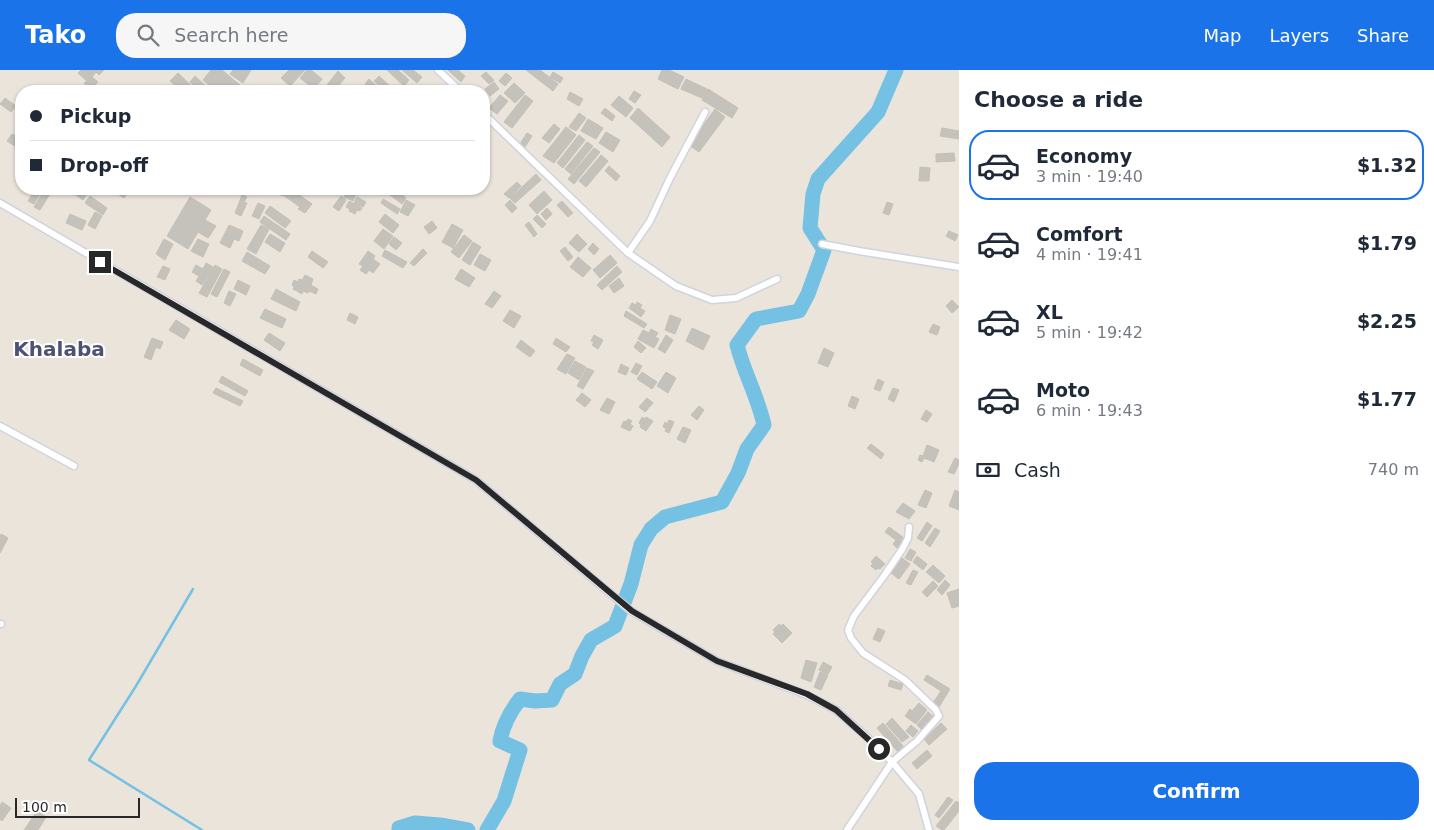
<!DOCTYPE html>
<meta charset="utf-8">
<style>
body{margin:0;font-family:"DejaVu Sans",sans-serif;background:#f6f6f7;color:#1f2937;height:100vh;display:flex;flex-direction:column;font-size:19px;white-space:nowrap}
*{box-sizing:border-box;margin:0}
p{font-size:16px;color:#747a83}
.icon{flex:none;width:28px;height:28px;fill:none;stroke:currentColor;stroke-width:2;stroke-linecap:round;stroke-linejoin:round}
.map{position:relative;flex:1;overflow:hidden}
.panel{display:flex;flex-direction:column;background:#fff;width:475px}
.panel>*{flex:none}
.hud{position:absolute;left:15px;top:15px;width:475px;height:110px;border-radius:20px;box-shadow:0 1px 4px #0004;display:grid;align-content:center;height:110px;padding:0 15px;background:#fff}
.scale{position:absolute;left:15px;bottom:12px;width:125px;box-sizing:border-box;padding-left:5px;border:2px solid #282828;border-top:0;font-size:14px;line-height:18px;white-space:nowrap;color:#282828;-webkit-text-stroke:4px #fff;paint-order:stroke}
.end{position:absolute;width:22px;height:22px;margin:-11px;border:6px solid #282828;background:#fff;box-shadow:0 0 0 2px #fff}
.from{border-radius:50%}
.hud b{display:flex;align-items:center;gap:18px;height:48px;font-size:19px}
.hud b+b{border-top:1px solid #e0e1e3}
.hud i{width:12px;height:12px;background:#1f2937}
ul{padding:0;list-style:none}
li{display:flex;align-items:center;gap:15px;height:70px;margin:0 10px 8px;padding:0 5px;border:2px solid transparent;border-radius:20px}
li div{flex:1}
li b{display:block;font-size:19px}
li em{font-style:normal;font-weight:700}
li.on{border-color:#1a73e8}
li>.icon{width:45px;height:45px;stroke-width:1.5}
h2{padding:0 15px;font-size:22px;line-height:60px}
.pay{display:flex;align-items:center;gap:12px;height:55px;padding:0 15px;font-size:19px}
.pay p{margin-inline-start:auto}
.action{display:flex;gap:10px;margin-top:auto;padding:10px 15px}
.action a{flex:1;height:58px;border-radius:20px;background:#1a73e8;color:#fff;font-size:20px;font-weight:700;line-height:58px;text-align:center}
header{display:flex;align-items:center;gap:30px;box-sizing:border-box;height:70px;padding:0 25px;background:#1a73e8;color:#fff}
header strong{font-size:24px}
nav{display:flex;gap:28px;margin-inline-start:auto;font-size:18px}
.search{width:350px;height:45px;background:#f6f6f7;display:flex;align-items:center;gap:12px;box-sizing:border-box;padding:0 18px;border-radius:20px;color:#747a83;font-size:19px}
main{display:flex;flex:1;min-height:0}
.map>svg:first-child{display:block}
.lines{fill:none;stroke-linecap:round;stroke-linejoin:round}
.stream{stroke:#75c1e4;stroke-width:2.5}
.river{stroke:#75c1e4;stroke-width:15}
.building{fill:#c5c1bb;stroke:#c5c0b5}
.minor-casing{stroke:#d0d3e0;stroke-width:9}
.minor{stroke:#fff;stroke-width:6}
.route{stroke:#282828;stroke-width:6}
.labels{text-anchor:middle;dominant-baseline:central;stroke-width:4;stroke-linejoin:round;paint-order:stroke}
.quarter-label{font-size:20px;font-weight:bold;fill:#4d5275;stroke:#fff}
</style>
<header>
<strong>Tako</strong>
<div class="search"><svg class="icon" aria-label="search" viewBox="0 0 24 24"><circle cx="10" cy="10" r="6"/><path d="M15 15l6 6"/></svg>Search here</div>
<nav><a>Map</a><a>Layers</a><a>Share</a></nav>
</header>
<main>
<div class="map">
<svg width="959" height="760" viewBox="0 0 959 760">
<rect width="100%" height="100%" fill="#eae4db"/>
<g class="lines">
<!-- stream -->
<path class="stream" d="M193 519 136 616 89 690 202 760"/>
<!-- river -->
<g class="river">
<path d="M399 760V758L415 753 440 755 468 760"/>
<path d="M487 760 504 731 520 680 500 671C503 654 510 642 520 629L535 631 552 630 560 614 575 604 582 586 591 570 615 556 631 514 641 475 651 459 665 447 722 432 738 403 747 379 764 355C758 327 744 303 737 275L756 249 799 241 808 224 824 180 810 158 813 124 818 109 878 42 896 0"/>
</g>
</g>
<!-- building -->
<g class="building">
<path d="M81 0H104L99 5 96 2 92 7 98 12 91 19 84 13 87 11 78 3Z"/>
<path d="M211 0H222L247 21H216L203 10Z"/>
<path d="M233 0H251L243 13 230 4Z"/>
<path d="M289 0H305L290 16 281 8Z"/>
<path d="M307 0H311L322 9 314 19 300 8Z"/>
<path d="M387 0H398L409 10 404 16Z"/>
<path d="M402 0H413L422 7 417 13Z"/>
<path d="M448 0H458L465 6 461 12Z"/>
<path d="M526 0H540L558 14 553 21Z"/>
<path d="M662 0H669L684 7 678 19 658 9Z"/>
<path d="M338 1 345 8 334 21 327 15Z"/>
<path d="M486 2 494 10 489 14 481 6Z"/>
<path d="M553 2 563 8 560 13 550 7Z"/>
<path d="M178 3 197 21H181L170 11Z"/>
<path d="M506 3 512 8 505 16 499 11Z"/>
<path d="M195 6 210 20 209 21H200L190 12Z"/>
<path d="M379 6 395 21H385L374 11Z"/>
<path d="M369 9 382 21H372L365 14Z"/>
<path d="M686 9 707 19 702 28 681 19Z"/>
<path d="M494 12 499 19 490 26 485 19Z"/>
<path d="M514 13 525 23 515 33 504 23Z"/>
<path d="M708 19 738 38 732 48 702 30Z"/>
<path d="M634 21 641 25 635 33 629 29Z"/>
<path d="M570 22 583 29 579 36 567 29Z"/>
<path d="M500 25 508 31 497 44 489 38Z"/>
<path d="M525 25 533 31 512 58 504 52Z"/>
<path d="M619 26 633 38 626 47 611 35Z"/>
<path d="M5 28 16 36 11 42 0 34Z"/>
<path d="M605 38 615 46 612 51 601 43Z"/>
<path d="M638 38 670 67 662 77 630 48Z"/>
<path d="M715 39 725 47 699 82 689 75Z"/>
<path d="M579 43 586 48 576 61 569 57Z"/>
<path d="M588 49 603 58 596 69 581 61Z"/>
<path d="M554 54 560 59 549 73 542 68Z"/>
<path d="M566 57 576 65 554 93 543 86Z"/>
<path d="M942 58 959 61V69L940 66Z"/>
<path d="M606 62 620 70 613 82 599 73Z"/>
<path d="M527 63 532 66 525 77 520 74Z"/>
<path d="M12 64 21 69V80L7 71Z"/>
<path d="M579 65 585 70 563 98 557 93Z"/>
<path d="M587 72 593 76 571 104 565 99Z"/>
<path d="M594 78 600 82 574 114 568 109Z"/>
<path d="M954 83 955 91 936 92V84Z"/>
<path d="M601 85 608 91 586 117 579 111Z"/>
<path d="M609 96 620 106 616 111 605 101Z"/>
<path d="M920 97 930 98 929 111H919Z"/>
<path d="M536 104 541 110 515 133 510 128Z"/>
<path d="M517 112 521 116 509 128 504 124Z"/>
<path d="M35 119H43L34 134 28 131Z"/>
<path d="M45 119 51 122 40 140 34 137Z"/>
<path d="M77 119H85L89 121 83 130 74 124Z"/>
<path d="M117 119H122L128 122 124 128 115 122Z"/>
<path d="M280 119H291L312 134 305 143 298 139 300 137 283 125 282 126 277 122Z"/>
<path d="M382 119H394L406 128 402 134Z"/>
<path d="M347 121 356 124 353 131 344 127Z"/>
<path d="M544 121 552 130 537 144 529 135Z"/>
<path d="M242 125 247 127 244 132 247 133 241 146 235 143Z"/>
<path d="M90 126 107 138 103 145 85 133Z"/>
<path d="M341 126 346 130 339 141 333 137Z"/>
<path d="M190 127 211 140 205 150 216 156 208 168 198 162 188 179 167 166Z"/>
<path d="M357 127 366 132 363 137 354 133Z"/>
<path d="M383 129 400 139 397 144 381 133Z"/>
<path d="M406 130 415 135 408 146 400 142Z"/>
<path d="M510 130 517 138 512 143 505 135Z"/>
<path d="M349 131 362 138 360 141 357 140 355 144 349 141 350 139 346 137Z"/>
<path d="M562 131 573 143 568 147 557 135Z"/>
<path d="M887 132 893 134 889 145 883 143Z"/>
<path d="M258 133 265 136 259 149 252 146Z"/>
<path d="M270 136 291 151 285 158 265 143Z"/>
<path d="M547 138 552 144 546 150 541 144Z"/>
<path d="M95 142 102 146 95 159 88 155Z"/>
<path d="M70 144 86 151 82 160 66 153Z"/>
<path d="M385 144 399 155 393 163 379 152Z"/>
<path d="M537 145 546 154 542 158 533 149Z"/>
<path d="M264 146 290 164 286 170 260 152Z"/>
<path d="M432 151 437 158 429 164 424 157Z"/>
<path d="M529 152 537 164 534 167 525 155Z"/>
<path d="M452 154 463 160 453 178 442 172Z"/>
<path d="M229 155 243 161 239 171 234 169 230 178 220 173Z"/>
<path d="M261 155 269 159 256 184 247 179Z"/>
<path d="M383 159 393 166 384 179 374 171Z"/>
<path d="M949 161 958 165 955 171 946 166Z"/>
<path d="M270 164 285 173 280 182 265 172Z"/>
<path d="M577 164 587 174 579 182 569 173Z"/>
<path d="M464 165 472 171 459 188 451 182Z"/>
<path d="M394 167 402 173 396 180 389 174Z"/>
<path d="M164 169 173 174 165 190 156 184Z"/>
<path d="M198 169 209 174 203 187 191 181Z"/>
<path d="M473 172 481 177 470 195 462 190Z"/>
<path d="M593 173 599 179 594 185 588 179Z"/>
<path d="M565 177 573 187 568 191 560 181Z"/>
<path d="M423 179 427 183 414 196 410 193Z"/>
<path d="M385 180 407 192 403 198 382 186Z"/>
<path d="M312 181 328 192 323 198 308 187Z"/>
<path d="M368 181 375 186 373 189 380 194 373 203 369 200 366 204 360 200 363 196 359 194Z"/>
<path d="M247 182 270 196 265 204 242 191Z"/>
<path d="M480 184 491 190 485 201 474 195Z"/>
<path d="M610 185 617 193 600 208 593 200Z"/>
<path d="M578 187 591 198 583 207 570 197Z"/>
<path d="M206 193 213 197 202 215 196 211 199 206 192 202 196 195 203 199Z"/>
<path d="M215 195 222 199 207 227 199 223Z"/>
<path d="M163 196 170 199 165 210 157 207Z"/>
<path d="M617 196 622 202 602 220 597 215Z"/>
<path d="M224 199 230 202 217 227 211 224Z"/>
<path d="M461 199 475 208 469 217 455 209Z"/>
<path d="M305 205 313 209 311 215 318 219 316 224 309 221 308 223 303 221 302 224 293 219 294 217 292 215 294 210 298 212 299 209 302 210Z"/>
<path d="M619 208 624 216 614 223 609 216Z"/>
<path d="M238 210 250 216 246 225 234 219Z"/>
<path d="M276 219 300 232 296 241 271 229Z"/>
<path d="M229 221 236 224 230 236 224 233Z"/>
<path d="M494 221 501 226 492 238 485 234Z"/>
<path d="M952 230 959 237 952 243 946 236Z"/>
<path d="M637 232 642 235 640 238 645 241 641 247 629 238 632 233 636 235Z"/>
<path d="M265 239 286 249 282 258 260 248Z"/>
<path d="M510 240 521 246 514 258 503 251Z"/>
<path d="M626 241 647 254 644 258 624 246Z"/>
<path d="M350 243 358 247 355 254 347 250Z"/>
<path d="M670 245 681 249 675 264 665 260Z"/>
<path d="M176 250 190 259 184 269 169 260Z"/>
<path d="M933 254 940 257 937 265 929 262Z"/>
<path d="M692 258 710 266 703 280 686 271Z"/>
<path d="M651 259 658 263 655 267 659 269 654 278 638 269 643 260 649 263Z"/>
<path d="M269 263 285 273 280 281 264 270Z"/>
<path d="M594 265 603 270 598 279 592 275 594 272 591 271Z"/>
<path d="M666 265 673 270 665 283 658 279Z"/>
<path d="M152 268 163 272 160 279 156 277 151 290 144 287Z"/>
<path d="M556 268 570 277 566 282 553 274Z"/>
<path d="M521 270 535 281 530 287 516 277Z"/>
<path d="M638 271 646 278 641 283 634 277Z"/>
<path d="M824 278 834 283 828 297 818 293Z"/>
<path d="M567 284 575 288 566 304 557 299Z"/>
<path d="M243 289 263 300 260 306 240 295Z"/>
<path d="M575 291 586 297 579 310 568 303Z"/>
<path d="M636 293 642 296 637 305 631 302Z"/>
<path d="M621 294 629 298 626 305 618 302Z"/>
<path d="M587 298 594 301 583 319 577 316Z"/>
<path d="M642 302 657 312 652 319 637 309Z"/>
<path d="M666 302 676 308 668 323 657 316Z"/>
<path d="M222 306 248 321 245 326 219 312Z"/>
<path d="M878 309 884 312 880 321 874 319Z"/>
<path d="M216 318 243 331 240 336 213 323Z"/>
<path d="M893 318 899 320 894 332 888 329Z"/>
<path d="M582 323 591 330 585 337 576 330Z"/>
<path d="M852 326 859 329 855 339 848 336Z"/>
<path d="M607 328 615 332 609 344 600 340Z"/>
<path d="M647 328 653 333 645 342 639 337Z"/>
<path d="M699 336 704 340 697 350 691 345Z"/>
<path d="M926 340 932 344 927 352 921 349Z"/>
<path d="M642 347 645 349 646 347 653 351 646 361 640 357 641 355 639 353Z"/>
<path d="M628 349 632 351 630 354 633 356 630 361 621 357 624 351 626 352Z"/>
<path d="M669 350 674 352 669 363 665 361 666 358 663 357 665 352 667 354Z"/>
<path d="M683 357 691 360 685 373 677 369Z"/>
<path d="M871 374 884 384 881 389 867 378Z"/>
<path d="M927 375 939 380 934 392 924 388 922 392 918 390 920 385 923 386Z"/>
<path d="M955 388 959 390V394L954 404 948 402Z"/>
<path d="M925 420 932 423 926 438 918 435Z"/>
<path d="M955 420 959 422V440L949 436Z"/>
<path d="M903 433 915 441 909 449 896 442Z"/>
<path d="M927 452 932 456 922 471 917 468Z"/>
<path d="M889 457 904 468 897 478 893 474 896 470 885 462Z"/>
<path d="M935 458 940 461 930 477 925 473Z"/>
<path d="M1 464 8 468 0 483V466Z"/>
<path d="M910 479 916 482 911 491 905 488Z"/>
<path d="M876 486 885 494 880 499 878 498 876 500 871 496 873 493 871 492Z"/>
<path d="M917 486 927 494 923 500 913 492Z"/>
<path d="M902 488 910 494 899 509 891 503Z"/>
<path d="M933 495 945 506 939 513 926 502Z"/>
<path d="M913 500 918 502 911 515 906 513Z"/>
<path d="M945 510 950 515 942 525 937 520Z"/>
<path d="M933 511 938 516 927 527 922 522Z"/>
<path d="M959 519V536L952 538 947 523Z"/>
<path d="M779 554 781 556 783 554 792 563 782 573 773 564 775 562 773 560Z"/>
<path d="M878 558 885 561 880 572 873 569Z"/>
<path d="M806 590 817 593 811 612 801 608Z"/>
<path d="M823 592 832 597 828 604 819 600Z"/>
<path d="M820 602 828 605 821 620 814 617Z"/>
<path d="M927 605 950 619 939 637 933 633 941 621 924 610Z"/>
<path d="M890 610 903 614 901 620 888 616Z"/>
<path d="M919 633 927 640 916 654 905 646 910 639 912 641Z"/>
<path d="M928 642 934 647 922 660 917 655Z"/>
<path d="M892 648 909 667 902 672 886 654Z"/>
<path d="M883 653 904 677 898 682 877 658Z"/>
<path d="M941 653 947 659 929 675 924 669Z"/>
<path d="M911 655 918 661 913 667 906 661Z"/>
<path d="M927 680 932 686 917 699 912 693Z"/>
<path d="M948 727 953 730 939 748 935 745Z"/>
<path d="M956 731 959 733V741L944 760H942L936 756Z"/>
<path d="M2 732 11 738 2 751 0 749V736Z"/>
<path d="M37 741 46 747 38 760H24Z"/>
</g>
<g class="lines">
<!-- minor casing -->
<g class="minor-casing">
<g id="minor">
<path d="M438 0 460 21"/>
<path d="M484 44 628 183 676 216 712 230 736 228 777 209"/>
<path d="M0 133 476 410 631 541 717 591 807 625 836 640 867 667 892 692 919 724 929 760"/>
<path d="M822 174 859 181 959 197"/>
<path d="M628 183 650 151 670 108 705 42"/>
<path d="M0 356 74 396"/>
<path d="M0 554H1"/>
<path d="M847 760 892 692 917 671 939 646 936 640 905 610 863 583 851 568 848 560 854 546 884 506 903 478 908 468 909 457"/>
</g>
</g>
<!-- minor -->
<use href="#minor" class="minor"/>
</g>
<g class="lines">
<!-- route -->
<path class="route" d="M100 192 476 410 632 541 717 591 807 624 836 640 879 679"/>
</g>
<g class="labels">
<!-- quarter labels -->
<g class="quarter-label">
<text x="59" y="279">Khalaba</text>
</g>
</g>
</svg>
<div class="scale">100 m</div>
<i class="end from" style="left:879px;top:679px"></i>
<i class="end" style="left:100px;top:192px"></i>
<div class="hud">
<b><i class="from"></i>Pickup</b>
<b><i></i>Drop-off</b>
</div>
</div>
<section class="panel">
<h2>Choose a ride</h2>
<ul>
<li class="on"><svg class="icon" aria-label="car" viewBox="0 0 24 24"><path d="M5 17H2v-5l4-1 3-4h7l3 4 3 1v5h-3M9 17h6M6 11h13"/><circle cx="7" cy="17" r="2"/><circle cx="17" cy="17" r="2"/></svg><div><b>Economy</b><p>3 min · 19:40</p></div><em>$1.32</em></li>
<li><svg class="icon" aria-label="car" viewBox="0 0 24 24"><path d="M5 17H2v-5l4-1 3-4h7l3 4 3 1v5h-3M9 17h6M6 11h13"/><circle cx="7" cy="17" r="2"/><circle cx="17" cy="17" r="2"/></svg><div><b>Comfort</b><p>4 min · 19:41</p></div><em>$1.79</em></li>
<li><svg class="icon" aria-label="car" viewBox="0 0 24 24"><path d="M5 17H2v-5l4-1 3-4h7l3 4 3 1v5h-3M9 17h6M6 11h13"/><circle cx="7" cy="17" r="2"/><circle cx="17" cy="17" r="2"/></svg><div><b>XL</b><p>5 min · 19:42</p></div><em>$2.25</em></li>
<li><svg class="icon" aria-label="car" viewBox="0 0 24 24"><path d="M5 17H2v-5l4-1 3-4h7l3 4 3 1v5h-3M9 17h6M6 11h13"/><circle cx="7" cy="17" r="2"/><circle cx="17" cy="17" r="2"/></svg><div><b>Moto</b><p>6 min · 19:43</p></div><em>$1.77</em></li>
</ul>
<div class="pay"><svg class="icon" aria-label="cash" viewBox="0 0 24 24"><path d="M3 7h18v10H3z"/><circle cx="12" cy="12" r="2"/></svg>Cash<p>740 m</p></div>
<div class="action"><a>Confirm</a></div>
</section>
</main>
